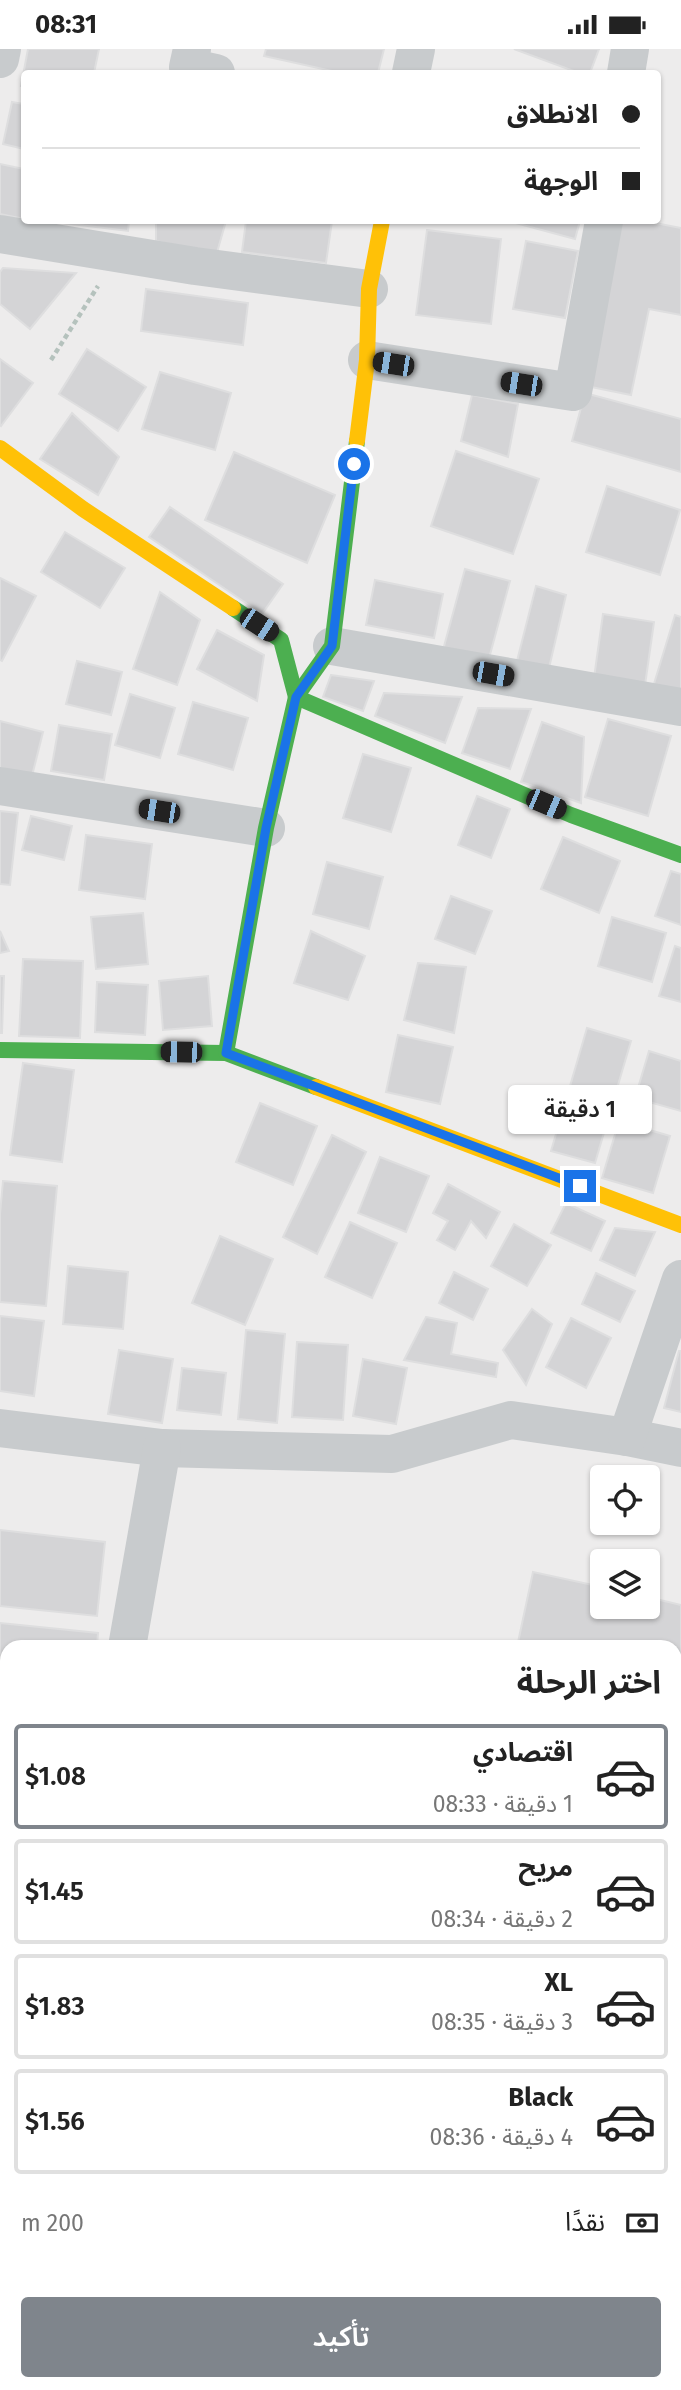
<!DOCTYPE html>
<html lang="ar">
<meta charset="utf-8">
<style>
body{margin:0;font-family:"Fira Sans","Noto Sans Arabic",sans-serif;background:#f6f6f6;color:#222;direction:rtl;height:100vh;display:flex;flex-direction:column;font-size:26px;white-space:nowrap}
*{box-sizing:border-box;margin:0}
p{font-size:23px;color:#767676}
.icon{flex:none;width:38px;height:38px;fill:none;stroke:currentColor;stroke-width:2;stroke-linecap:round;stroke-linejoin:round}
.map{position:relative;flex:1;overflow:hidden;direction:ltr}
.drawer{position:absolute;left:0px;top:1591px;width:682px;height:751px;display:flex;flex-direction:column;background:#fff;border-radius:21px 21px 0 0;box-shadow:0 2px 5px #0004;direction:rtl}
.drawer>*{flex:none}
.banner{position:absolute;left:21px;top:21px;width:640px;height:154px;border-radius:7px;box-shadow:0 2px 5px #0004;direction:rtl;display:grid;align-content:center;height:154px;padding:0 21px;background:#fff}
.fabs{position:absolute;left:590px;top:1416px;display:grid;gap:14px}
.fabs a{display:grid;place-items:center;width:70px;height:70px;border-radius:7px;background:#fff;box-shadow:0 2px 5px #0004;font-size:35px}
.end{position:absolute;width:32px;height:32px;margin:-16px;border:9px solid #1a73e8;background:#fff;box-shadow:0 0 0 4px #fff}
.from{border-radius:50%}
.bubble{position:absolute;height:49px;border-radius:7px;background:#fff;box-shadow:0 2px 5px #0004;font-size:23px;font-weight:600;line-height:49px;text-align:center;direction:rtl}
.car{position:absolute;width:21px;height:42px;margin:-21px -10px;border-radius:9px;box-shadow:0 0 5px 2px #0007;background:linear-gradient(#222 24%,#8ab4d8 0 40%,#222 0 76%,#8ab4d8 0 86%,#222 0)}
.banner b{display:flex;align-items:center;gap:24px;height:66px;font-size:26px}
.banner b+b{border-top:2px solid #e0e0e0}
.banner i{width:18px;height:18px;background:#222}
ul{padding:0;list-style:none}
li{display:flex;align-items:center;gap:21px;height:105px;margin:0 14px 10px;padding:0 7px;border:4px solid #e0e0e0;border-radius:7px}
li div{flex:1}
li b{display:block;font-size:26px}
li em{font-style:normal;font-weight:600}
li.active{border-color:#7f858c}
li>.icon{width:63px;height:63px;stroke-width:1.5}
h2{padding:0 21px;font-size:32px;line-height:84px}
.pay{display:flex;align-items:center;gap:18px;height:77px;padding:0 21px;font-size:26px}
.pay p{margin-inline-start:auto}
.action{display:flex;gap:14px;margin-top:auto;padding:14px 21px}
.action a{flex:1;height:80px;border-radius:7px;background:#7f858c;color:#fff;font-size:28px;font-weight:600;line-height:80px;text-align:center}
.status{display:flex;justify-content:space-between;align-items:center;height:49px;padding:0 35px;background:#fff;direction:ltr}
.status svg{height:19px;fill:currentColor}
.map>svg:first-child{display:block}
.building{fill:#d4d4d6;stroke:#dededf;stroke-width:2}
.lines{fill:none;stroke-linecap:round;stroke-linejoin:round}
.path{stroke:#b5c2bd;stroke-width:4.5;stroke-dasharray:5 3.5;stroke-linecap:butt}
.street{stroke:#c8cbcd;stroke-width:38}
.fast{stroke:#4caf50;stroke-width:16}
.slow{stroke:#ffc107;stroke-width:16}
.route{stroke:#1a73e8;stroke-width:9}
</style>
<div class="status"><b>08:31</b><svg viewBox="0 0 49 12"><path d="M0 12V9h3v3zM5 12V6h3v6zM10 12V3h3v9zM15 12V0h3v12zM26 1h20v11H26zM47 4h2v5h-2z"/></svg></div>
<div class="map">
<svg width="681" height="2341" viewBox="0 0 681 2341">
<rect width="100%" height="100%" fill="#edecec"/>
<!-- building -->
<g class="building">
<path d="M28 0H99L94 24H24V37H21Z"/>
<path d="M266 0H384L378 24H341L264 7Z"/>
<path d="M514 0H599L590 24H579Z"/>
<path d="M12 53 24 55V100L3 95Z"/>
<path d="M0 115 24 120V170L0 165Z"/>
<path d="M64 172H129L128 182 64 174Z"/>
<path d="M156 172H226L216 207 156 192Z"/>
<path d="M246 172H332L326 214 242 203Z"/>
<path d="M508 172H580L575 190Z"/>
<path d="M620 172H645L681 179V266L649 260 631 346 586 337Z"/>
<path d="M427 181 501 190 491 275 416 266Z"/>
<path d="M526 192 578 202 565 269 513 260Z"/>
<path d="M3 219 76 224 30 280 0 255V223Z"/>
<path d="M146 240 248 254 243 296 141 282Z"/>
<path d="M87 300 146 338 118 382 59 345Z"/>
<path d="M0 310 33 334 1 377 0 376Z"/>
<path d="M160 323 231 344 215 401 142 380Z"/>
<path d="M585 344 681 370V423L572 392Z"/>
<path d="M472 346 518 355 508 408 461 392Z"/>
<path d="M72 364 119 408 98 446 40 410Z"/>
<path d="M456 402 539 430 513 505 431 477Z"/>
<path d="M234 403 335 446 307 514 205 471Z"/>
<path d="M607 437 680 461 660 526 586 503Z"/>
<path d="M170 458 283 535 262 565 149 488Z"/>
<path d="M65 483 125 519 100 559 41 523Z"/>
<path d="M465 520 510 532 488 613 443 601Z"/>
<path d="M0 529 36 547 2 612 0 611Z"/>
<path d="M375 531 443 545 434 589 366 576Z"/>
<path d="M536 537 566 546 549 619 517 612Z"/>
<path d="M160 543 200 571 177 636 133 620Z"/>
<path d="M603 565 654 573 645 636 594 629Z"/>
<path d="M675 566 681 568V646L653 638Z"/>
<path d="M217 581 264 606 257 652 197 620Z"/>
<path d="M77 612 122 623 111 666 66 655Z"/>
<path d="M331 626 374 632 363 662 323 648Z"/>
<path d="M384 644 462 648 445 694 375 667Z"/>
<path d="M130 645 175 659 160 709 115 696Z"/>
<path d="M193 653 248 669 233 721 178 705Z"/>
<path d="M478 659 531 660 510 720 462 704Z"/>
<path d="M608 670 671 687 648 767 585 748Z"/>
<path d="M0 672 43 683 32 727 0 719Z"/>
<path d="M542 673 584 688 581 754 521 733Z"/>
<path d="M59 676 112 685 104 731 51 722Z"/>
<path d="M363 705 411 719 391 783 343 769Z"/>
<path d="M477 747 510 760 491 809 458 796Z"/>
<path d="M0 762 18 764 10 836 0 835Z"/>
<path d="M31 767 72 777 64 811 22 801Z"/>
<path d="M86 786 152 795 145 850 79 841Z"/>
<path d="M563 788 620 812 599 864 541 840Z"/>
<path d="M327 813 383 828 369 880 313 865Z"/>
<path d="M671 822 681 825V876L655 867Z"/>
<path d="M451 847 492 862 475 905 435 890Z"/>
<path d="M143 864 148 915 96 920 91 868Z"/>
<path d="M612 868 666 884 652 933 598 917Z"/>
<path d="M0 882 9 902 0 904Z"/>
<path d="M311 882 365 907 348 951 294 934Z"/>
<path d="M675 897 681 899V953L659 947Z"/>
<path d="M23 910 83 912 80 989 19 987Z"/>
<path d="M418 914 466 918 454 984 404 971Z"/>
<path d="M0 927H4L2 984H0Z"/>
<path d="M208 927 212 977 163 981 159 932Z"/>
<path d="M97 933 148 936 145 986 95 983Z"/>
<path d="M587 979 631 992 595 1114 551 1102Z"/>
<path d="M398 986 453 998 440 1055 386 1043Z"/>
<path d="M649 1002 681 1012V1062L635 1049Z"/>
<path d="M23 1014 74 1021 62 1113 10 1106Z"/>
<path d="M260 1054 317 1077 293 1136 236 1113Z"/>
<path d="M619 1072 670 1087 653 1144 602 1129Z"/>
<path d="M332 1086 366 1103 317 1205 283 1188Z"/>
<path d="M380 1108 429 1127 406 1183 358 1164Z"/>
<path d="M3 1132 57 1137 46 1257 0 1253V1165Z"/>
<path d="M448 1135 500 1163 486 1189 471 1172 455 1201 437 1191 448 1172 433 1164Z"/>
<path d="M566 1154 605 1172 591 1202 551 1184Z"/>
<path d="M350 1173 397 1194 372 1249 325 1228Z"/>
<path d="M514 1175 551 1196 527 1237 491 1217Z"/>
<path d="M615 1179 655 1183 635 1227 600 1211Z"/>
<path d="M220 1187 273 1210 245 1276 192 1254Z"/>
<path d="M68 1217 128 1223 123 1280 63 1275Z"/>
<path d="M454 1223 488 1240 473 1271 439 1254Z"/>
<path d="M596 1224 635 1242 620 1273 582 1255Z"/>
<path d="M532 1260 552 1275 526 1336 503 1301Z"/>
<path d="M0 1267 44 1272 34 1347 0 1342Z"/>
<path d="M426 1268 457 1274 451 1305 498 1314 496 1328 404 1311Z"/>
<path d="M571 1269 611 1289 586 1339 546 1318Z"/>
<path d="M246 1281 285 1285 277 1374 238 1370Z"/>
<path d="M297 1293 348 1296 343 1371 292 1368Z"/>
<path d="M119 1301 173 1310 162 1374 108 1365Z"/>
<path d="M679 1302H681V1363L664 1359Z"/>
<path d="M363 1310 407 1319 396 1375 353 1367Z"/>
<path d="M182 1319 226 1324 221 1366 177 1361Z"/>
<path d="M0 1481 105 1493 97 1567 0 1557Z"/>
<path d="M533 1523 602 1538V1558H648V1548L681 1556V1823L676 1848V1598H517Z"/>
<path d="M0 1574 98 1584 97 1598H7V1649H0Z"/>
<path d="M0 1674 7 1675V1734L0 1733Z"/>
<path d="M280 2334H404L402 2341H277Z"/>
<path d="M404 2334H534L531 2341H402Z"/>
</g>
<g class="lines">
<!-- path -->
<path class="path" d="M51 311 98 237"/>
<!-- street -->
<g class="street">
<path d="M192 0 188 18 216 24"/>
<path d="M0 10 2 0"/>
<path d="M411 24 416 0"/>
<path d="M626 24 630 0"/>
<path d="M0 185 195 217 369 240"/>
<path d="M367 311 573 343 604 172"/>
<path d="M332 597 681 658"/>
<path d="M0 737 266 779"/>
<path d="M0 1379 162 1399 392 1405 511 1371 627 1388 681 1399"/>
<path d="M627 1388 681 1230"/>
<path d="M127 1598 162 1399"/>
<path d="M0 1774 7 1775"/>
</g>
<!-- fast -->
<g class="fast">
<path d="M233 559 281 591 296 648 571 766 681 806"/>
<path d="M0 1001 226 1004 316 1038"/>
<path d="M226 1004 266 779 296 648 332 597 357 392"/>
</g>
<!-- slow -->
<g class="slow">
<path d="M357 392 367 311 369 240 382 172"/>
<path d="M0 399 83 460 233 559"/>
<path d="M316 1038 681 1176"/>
</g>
</g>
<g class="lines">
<!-- route -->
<path class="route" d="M354 415 332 597 296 648 266 779 226 1004 580 1137"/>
</g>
</svg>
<div class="fabs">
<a><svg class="icon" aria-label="locate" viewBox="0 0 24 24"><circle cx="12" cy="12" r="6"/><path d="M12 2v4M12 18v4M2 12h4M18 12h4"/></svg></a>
<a><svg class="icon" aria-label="layers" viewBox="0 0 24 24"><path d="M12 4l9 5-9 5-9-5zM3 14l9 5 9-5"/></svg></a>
</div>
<i class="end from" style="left:354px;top:415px"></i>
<i class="end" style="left:580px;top:1137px"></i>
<div class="bubble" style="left:508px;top:1036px;width:144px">1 دقيقة</div>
<i class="car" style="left:393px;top:315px;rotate:279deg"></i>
<i class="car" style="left:521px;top:335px;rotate:279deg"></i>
<i class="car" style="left:259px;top:576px;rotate:123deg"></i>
<i class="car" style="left:493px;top:625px;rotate:100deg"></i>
<i class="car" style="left:546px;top:755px;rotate:113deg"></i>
<i class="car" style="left:159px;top:762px;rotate:279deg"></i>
<i class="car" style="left:181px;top:1003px;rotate:271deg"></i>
<div class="banner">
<b><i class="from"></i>الانطلاق</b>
<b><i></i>الوجهة</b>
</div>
<section class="drawer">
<h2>اختر الرحلة</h2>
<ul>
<li class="active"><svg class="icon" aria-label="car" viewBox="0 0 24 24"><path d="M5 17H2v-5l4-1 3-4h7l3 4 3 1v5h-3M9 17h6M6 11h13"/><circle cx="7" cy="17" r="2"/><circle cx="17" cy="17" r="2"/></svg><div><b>اقتصادي</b><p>1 دقيقة · 08:33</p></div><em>$1.08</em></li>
<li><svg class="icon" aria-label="car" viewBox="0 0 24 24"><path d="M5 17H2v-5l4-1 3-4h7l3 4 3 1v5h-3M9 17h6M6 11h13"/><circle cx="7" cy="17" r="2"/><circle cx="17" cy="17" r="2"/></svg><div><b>مريح</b><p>2 دقيقة · 08:34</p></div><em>$1.45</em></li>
<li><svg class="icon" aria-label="car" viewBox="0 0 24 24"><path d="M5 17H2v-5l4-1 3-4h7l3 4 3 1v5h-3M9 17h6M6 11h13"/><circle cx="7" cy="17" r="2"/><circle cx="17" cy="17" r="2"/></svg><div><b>XL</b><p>3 دقيقة · 08:35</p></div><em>$1.83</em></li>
<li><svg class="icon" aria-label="car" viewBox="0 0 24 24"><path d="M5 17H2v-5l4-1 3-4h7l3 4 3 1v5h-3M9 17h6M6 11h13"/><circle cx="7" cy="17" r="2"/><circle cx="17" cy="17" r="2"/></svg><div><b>Black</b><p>4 دقيقة · 08:36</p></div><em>$1.56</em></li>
</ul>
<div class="pay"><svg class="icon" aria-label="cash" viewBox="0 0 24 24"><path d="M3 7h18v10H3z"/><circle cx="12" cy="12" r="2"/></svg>نقدًا<p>200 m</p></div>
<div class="action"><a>تأكيد</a></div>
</section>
</div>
